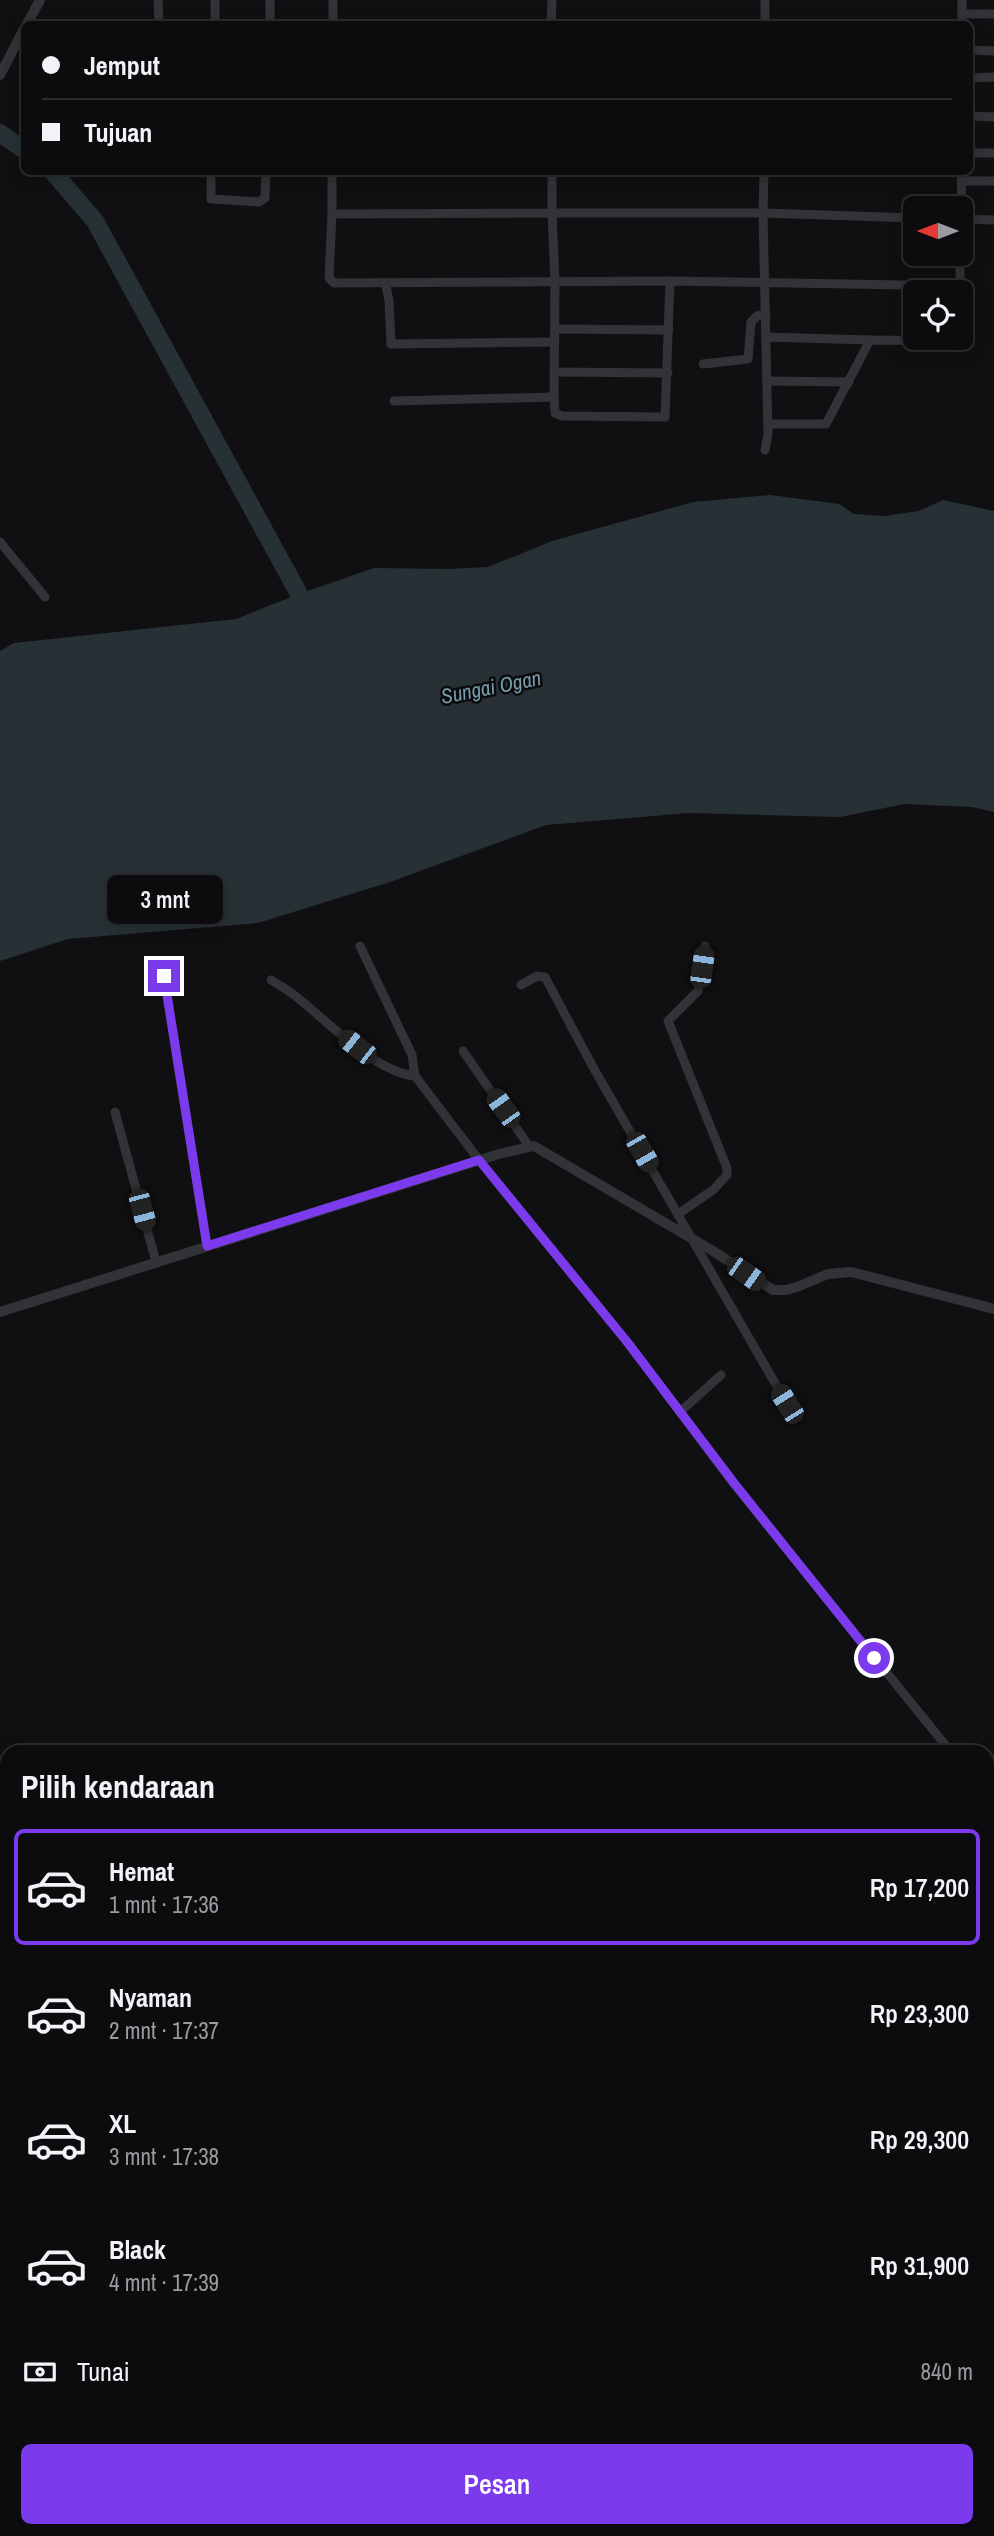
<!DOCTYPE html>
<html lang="id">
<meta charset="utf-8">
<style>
body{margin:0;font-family:"Archivo Narrow",sans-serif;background:#151517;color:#f1f3f6;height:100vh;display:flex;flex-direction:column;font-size:26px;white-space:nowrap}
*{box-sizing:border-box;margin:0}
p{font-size:23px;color:#9a9b9e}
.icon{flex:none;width:38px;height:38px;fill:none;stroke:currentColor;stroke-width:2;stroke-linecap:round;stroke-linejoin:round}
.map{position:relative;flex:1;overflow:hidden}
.drawer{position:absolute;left:0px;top:1745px;width:994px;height:793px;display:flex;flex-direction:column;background:#0c0c0e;border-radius:21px 21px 0 0;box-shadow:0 4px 18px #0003,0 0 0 2px #2c2c2e}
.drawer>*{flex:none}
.banner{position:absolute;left:21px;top:21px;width:952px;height:154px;border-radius:10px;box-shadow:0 4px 18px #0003,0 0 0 2px #2c2c2e;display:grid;align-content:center;height:154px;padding:0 21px;background:#0c0c0e}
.needle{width:46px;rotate:270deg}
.buttons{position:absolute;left:903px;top:196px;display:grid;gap:14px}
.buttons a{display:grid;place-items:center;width:70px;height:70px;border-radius:10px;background:#0c0c0e;box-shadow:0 4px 18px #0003,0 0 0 2px #2c2c2e;font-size:35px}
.end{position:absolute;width:32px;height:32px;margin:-16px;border:9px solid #7c3aed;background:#fff;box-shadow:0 0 0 4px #fff}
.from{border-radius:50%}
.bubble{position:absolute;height:49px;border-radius:10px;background:#0c0c0e;box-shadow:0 4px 18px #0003,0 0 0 2px #2c2c2e;font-size:23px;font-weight:600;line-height:49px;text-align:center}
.car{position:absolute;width:21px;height:42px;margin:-21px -10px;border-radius:9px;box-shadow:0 0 5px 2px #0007;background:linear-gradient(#222 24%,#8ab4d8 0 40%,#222 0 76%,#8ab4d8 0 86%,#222 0)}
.banner b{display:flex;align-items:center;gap:24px;height:66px;font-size:26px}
.banner b+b{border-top:2px solid #2c2c2e}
.banner i{width:18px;height:18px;background:#f1f3f6}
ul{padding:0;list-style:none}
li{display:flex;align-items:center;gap:21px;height:116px;margin:0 14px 10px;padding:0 7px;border:4px solid transparent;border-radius:10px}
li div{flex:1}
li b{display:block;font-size:26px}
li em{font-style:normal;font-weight:600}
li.on{border-color:#7c3aed}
li>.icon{width:63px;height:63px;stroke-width:1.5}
h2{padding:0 21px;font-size:32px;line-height:84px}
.pay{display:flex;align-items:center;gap:18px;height:77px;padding:0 21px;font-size:26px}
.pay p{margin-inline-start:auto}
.cta{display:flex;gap:14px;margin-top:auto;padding:14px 21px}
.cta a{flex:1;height:80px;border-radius:10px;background:#7c3aed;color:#fff;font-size:28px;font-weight:600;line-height:80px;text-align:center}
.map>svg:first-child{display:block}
.water{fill:#273135}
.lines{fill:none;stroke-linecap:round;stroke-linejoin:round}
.river{stroke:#273135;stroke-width:18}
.minor{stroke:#313336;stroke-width:9}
.tertiary{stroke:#313336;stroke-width:10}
.route{stroke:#7c3aed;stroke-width:9}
.labels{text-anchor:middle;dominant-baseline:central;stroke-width:5;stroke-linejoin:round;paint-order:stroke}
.water-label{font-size:21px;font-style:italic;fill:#779dae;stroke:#0b0b0c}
</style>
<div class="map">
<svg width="994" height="2536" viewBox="0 0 994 2536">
<rect width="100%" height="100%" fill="#101012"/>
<!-- water -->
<path class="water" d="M770 495 839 504 854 514 884 516 919 511 943 500 994 511V812L972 807 904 804 840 817 689 813 546 825 390 882 258 923 68 939 0 961V651L14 643 236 619 299 594 374 568 449 569 488 567 552 541 693 502Z"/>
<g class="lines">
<!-- river -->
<g class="river">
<path d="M0 133 24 150"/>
<path d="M53 172 95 221 299 594"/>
<path d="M0 2248 7 2249"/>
<path d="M504 2536 507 2530"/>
</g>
<!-- minor -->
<g class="minor">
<path d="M158 0 159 24"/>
<path d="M215 0V24"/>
<path d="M270 0V24"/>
<path d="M962 0V24"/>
<path d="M962 14H994"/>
<path d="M333 24V0"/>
<path d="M551 24 552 0"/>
<path d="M765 24V0"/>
<path d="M970 50 994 51"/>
<path d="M970 78 994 77"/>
<path d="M970 116 994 117"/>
<path d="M970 153H994"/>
<path d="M211 172V199L259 202 265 198 266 172"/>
<path d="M332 172V214L552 213V172"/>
<path d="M764 172 763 213 915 218"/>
<path d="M961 181H994"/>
<path d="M961 208 962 172"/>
<path d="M332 214 329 278 334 283 670 281"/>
<path d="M961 219 994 220"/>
<path d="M385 283 389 300 391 344 555 342"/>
<path d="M960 292V254"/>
<path d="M555 329 669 330"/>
<path d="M766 337 870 340"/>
<path d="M703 364 748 359 751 322 757 316 766 314"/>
<path d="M554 372 668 373"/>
<path d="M767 381 849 382"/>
<path d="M394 401 554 397"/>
<path d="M768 424H826L870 340 951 341 957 338"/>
<path d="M765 450 768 434 763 213H552L555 282 554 397 555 413 562 416 665 417 670 281C766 282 863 284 960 286"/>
<path d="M0 542 45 597"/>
<path d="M360 946 412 1055 415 1076 479 1160 628 1343 734 1484 951 1752"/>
<path d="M164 976 207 1246"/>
<path d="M271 980C279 985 287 989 294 995 327 1020 374 1072 415 1076"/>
<path d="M521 985 537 976 545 977 594 1069 787 1404"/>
<path d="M463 1051 529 1146"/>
<path d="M115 1112 156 1262"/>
<path d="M678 1214 713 1190 727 1175V1168L668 1021 698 991 705 946"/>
<path d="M680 1412 721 1375"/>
<path d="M987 1797 994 1805"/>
</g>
<!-- tertiary -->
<g class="tertiary">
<path d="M27 24 40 0"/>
<path d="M0 75 24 29"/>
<path d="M0 1312 499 1154 534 1146 713 1251 773 1290H786L797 1287 828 1274 851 1272 994 1309"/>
</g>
</g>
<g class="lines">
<!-- route -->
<path class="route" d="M164 976 207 1246 479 1160 628 1343 734 1483 874 1658"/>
</g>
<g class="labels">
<!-- water labels -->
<g class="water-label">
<text transform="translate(491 687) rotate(-11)">Sungai Ogan</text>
</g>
</g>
</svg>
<div class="buttons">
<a><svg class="needle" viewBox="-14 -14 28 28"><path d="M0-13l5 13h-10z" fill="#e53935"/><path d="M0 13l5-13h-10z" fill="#9a9b9e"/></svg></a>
<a><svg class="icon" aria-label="locate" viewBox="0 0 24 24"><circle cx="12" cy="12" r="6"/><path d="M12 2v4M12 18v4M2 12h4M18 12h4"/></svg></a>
</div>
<i class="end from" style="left:874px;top:1658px"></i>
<i class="end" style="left:164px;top:976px"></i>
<div class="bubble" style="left:107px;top:875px;width:116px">3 mnt</div>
<i class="car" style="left:702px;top:967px;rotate:8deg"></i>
<i class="car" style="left:357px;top:1047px;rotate:308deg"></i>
<i class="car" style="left:503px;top:1108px;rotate:325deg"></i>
<i class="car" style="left:642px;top:1152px;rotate:150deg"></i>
<i class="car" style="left:142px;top:1210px;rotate:165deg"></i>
<i class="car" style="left:746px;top:1274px;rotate:125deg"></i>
<i class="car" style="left:787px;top:1404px;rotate:328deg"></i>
<div class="banner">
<b><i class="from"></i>Jemput</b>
<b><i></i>Tujuan</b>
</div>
<section class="drawer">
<h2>Pilih kendaraan</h2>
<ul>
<li class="on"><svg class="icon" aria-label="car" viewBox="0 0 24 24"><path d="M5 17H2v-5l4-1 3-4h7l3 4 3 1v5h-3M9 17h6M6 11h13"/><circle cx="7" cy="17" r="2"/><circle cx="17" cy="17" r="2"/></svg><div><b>Hemat</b><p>1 mnt · 17:36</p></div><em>Rp 17,200</em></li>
<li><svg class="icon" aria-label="car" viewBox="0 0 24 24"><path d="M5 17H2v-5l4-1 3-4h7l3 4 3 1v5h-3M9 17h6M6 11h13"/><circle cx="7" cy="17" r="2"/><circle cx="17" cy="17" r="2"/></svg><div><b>Nyaman</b><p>2 mnt · 17:37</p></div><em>Rp 23,300</em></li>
<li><svg class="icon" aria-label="car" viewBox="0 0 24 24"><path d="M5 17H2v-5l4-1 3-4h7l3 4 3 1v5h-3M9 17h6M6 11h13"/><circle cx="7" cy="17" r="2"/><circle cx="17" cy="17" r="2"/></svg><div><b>XL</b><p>3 mnt · 17:38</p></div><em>Rp 29,300</em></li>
<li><svg class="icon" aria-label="car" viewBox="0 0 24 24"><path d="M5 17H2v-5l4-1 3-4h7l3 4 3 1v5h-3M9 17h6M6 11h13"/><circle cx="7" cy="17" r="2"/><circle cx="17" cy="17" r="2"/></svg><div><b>Black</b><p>4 mnt · 17:39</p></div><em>Rp 31,900</em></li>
</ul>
<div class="pay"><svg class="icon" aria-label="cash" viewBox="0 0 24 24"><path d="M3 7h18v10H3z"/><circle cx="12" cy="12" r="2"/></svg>Tunai<p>840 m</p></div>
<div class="cta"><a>Pesan</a></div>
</section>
</div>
